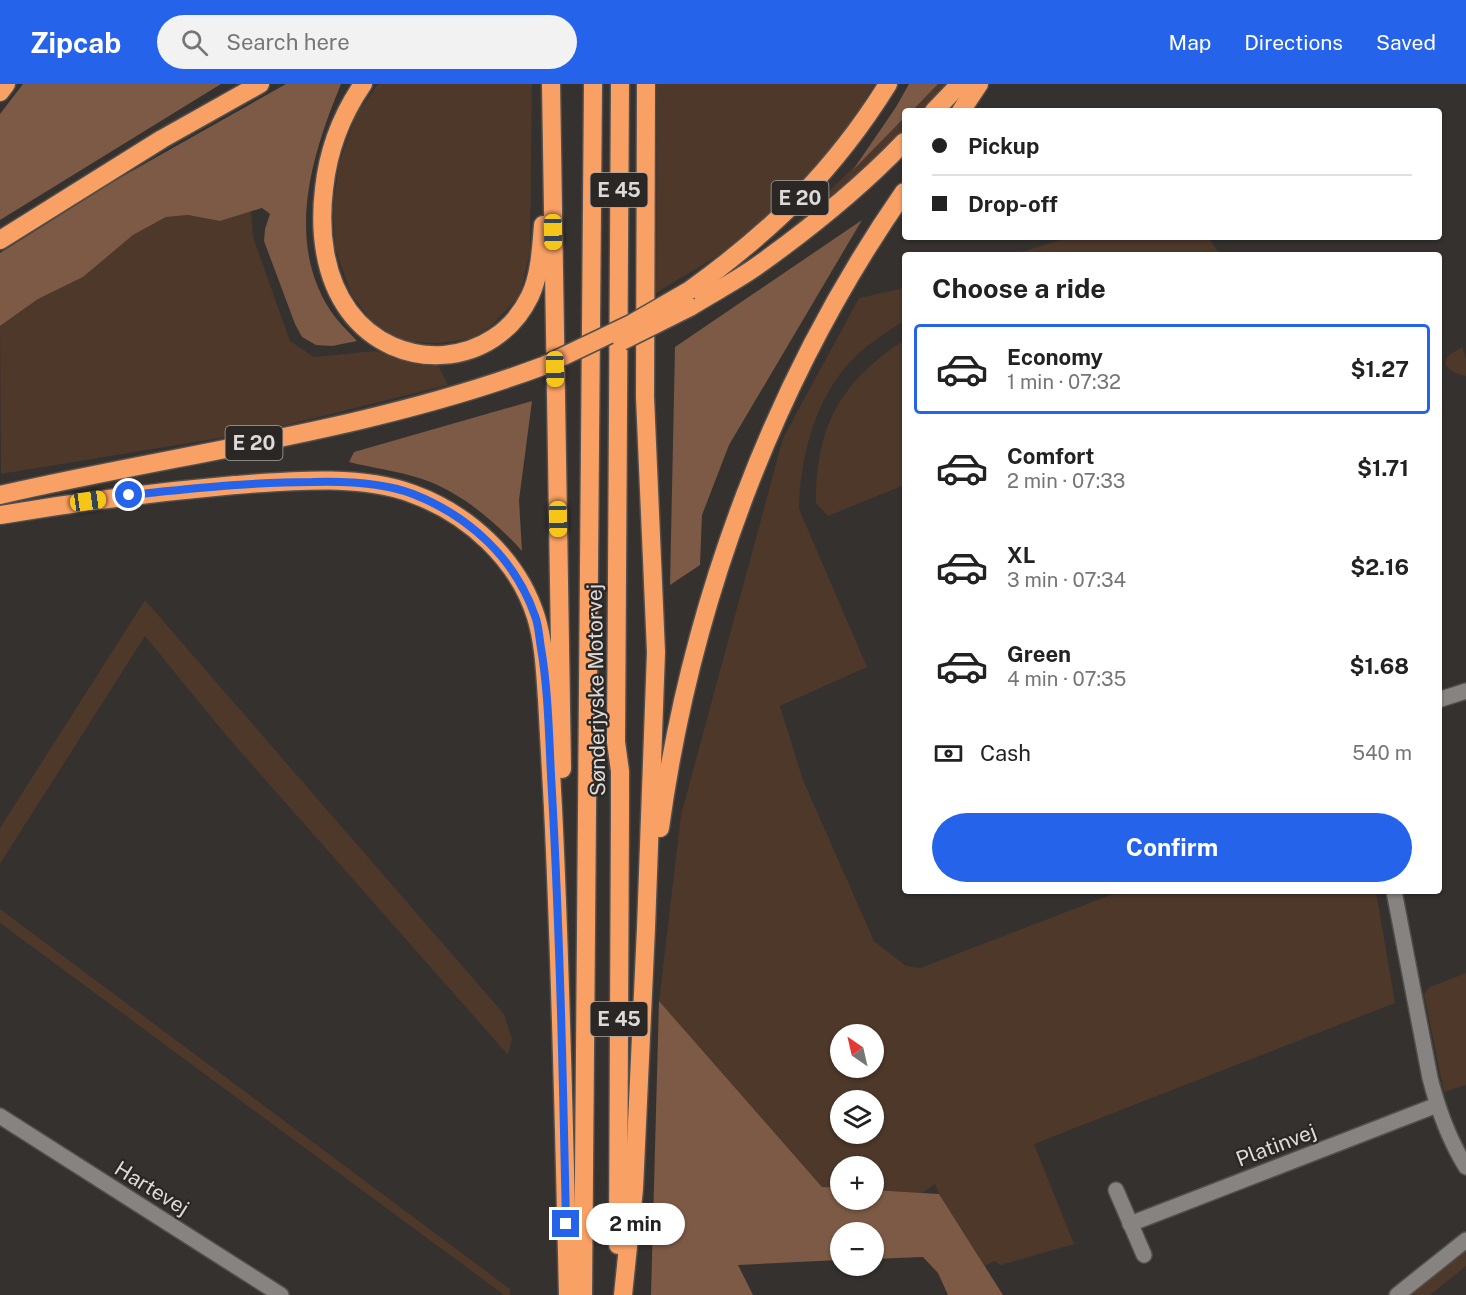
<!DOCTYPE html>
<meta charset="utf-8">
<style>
body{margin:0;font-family:"Public Sans",sans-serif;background:#f2f2f2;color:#222;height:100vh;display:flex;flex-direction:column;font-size:22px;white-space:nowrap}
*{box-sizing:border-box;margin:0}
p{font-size:20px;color:#767676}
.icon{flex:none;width:33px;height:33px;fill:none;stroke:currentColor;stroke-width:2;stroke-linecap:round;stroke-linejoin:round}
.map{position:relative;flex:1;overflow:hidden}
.drawer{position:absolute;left:902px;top:168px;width:540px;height:642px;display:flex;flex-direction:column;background:#fff;border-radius:6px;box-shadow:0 2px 4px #0004}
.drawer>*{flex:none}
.hud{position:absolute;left:902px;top:24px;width:540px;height:132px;border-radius:6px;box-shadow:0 2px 4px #0004;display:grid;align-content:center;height:132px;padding:0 30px;background:#fff}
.needle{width:39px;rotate:326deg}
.controls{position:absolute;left:830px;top:940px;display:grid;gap:12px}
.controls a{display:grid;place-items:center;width:54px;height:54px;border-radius:50%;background:#fff;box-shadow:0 2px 4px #0004;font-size:30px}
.end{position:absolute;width:27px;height:27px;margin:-14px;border:8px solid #2563eb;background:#fff;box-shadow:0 0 0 3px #fff}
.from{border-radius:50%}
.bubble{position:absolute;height:42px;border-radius:21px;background:#fff;box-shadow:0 2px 4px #0004;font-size:20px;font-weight:700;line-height:42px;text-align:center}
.car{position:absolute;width:18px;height:36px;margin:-18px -9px;border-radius:8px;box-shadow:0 0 4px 2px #0007;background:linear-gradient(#f5c518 24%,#345 0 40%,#f5c518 0 76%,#345 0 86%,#f5c518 0)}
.hud b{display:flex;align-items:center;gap:21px;height:57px;font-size:22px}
.hud b+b{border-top:2px solid #e0e0e0}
.hud i{width:15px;height:15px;background:#222}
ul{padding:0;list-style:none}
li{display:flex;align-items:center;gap:18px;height:90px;margin:0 12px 9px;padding:0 18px;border:3px solid transparent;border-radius:6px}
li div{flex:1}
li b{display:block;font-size:22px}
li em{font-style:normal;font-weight:700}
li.on{border-color:#2563eb}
li>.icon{width:54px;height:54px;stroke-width:1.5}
h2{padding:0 30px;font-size:27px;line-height:72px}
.pay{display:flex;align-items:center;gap:15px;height:66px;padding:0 30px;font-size:22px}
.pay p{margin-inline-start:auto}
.button{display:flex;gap:12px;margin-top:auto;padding:12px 30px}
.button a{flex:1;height:69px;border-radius:36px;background:#2563eb;color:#fff;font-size:24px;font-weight:700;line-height:69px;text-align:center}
header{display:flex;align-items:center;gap:36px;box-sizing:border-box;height:84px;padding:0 30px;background:#2563eb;color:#fff}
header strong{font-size:28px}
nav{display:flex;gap:33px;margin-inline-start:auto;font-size:21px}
.search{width:420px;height:54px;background:#f2f2f2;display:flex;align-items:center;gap:15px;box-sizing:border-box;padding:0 21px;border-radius:33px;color:#767676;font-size:22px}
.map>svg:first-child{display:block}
.green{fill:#4d382a;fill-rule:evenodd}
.forest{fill:#7c5a45}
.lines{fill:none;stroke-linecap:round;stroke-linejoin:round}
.minor-casing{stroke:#514f4d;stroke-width:18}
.tertiary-casing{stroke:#514f4d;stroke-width:18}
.secondary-casing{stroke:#514f4d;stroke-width:18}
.motorway-casing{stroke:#514f4d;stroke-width:21}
.minor{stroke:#878381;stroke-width:15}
.tertiary{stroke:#878381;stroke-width:15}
.secondary{stroke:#878381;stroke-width:15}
.motorway{stroke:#f9a065;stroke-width:18}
.motorway-bridge-casing{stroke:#514f4d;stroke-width:21;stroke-linecap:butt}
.motorway-bridge{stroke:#f9a065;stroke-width:18}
.route{stroke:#2563eb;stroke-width:8}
.labels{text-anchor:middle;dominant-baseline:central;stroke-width:4.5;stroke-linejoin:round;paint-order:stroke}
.shield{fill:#2a2725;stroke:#a7a5a3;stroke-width:1.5}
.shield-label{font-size:20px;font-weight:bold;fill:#dddbd9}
.street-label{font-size:21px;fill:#dddbd9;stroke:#2a2725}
</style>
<header>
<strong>Zipcab</strong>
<div class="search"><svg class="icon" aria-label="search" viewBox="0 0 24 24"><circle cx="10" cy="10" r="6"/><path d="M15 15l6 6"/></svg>Search here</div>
<nav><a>Map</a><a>Directions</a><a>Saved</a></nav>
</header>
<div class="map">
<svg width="1466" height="1211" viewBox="0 0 1466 1211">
<rect width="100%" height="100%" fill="#34312f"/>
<!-- green -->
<g class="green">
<path d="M378 0H532L530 167 520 212 490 243 470 255 440 259 406 258 373 239 351 210 335 164 333 124 339 79 356 31Z"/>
<path d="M657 0H875L830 71 739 159 656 209Z"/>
<path d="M938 0H953L928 27H912Z"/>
<path d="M904 34V51L845 107 775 160Z"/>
<path d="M251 127 253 153 290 257 314 273 374 267 437 279 448 301 262 347 1 390 0 242 38 215 83 193 133 151 166 133 188 131 220 137Z"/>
<path d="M1070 153H1208L1220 171H1011Z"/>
<path d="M904 204V237C887 248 866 261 852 276 815 315 800 373 799 425L867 583 780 622 803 696 874 857 906 882 920 884 1121 807H1376L1395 919 1034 1060 1074 1160 1001 1181 994 1177 985 1182 939 1110 935 1100 922 1109 873 1106V1083H840V1104L822 1103 659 917 681 731 783 354 859 214ZM840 951H873V984H840ZM840 1017H873V1050H840Z"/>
<path d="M904 256V358L902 360 904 368V401L828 432 816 419C816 341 840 299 904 256Z"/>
<path d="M1462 263 1466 275V292C1458 291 1439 284 1448 272 1451 269 1458 266 1462 263Z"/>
<path d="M145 516 504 930 512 955 508 971 225 650 145 552 0 780V744Z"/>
<path d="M0 825 510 1205V1211H504L0 839Z"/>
<path d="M1466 889V1001L1444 1008 1424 910 1430 903Z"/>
<path d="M1466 1167V1182L1430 1211H1405L1451 1174Z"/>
</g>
<!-- forest -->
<g class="forest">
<path d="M23 0H221L0 136V30Z"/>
<path d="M286 0H341C312 70 285 156 330 226 337 237 348 247 357 257L332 262 316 261 302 253 295 240 264 157 265 145 270 130 262 124 220 137 188 131 166 133 133 151 83 193 38 215 0 242V169L116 96Z"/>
<path d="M909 0H938L912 27H904V34L853 86 896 23Z"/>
<path d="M862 136 729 361 702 431 700 481 670 501 675 263Z"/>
<path d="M532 317 519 416 522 467C496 438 459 407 422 395 398 387 373 384 349 378L354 368Z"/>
<path d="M659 917 822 1103 840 1104V1116H873V1106L939 1110 1003 1211H948L938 1189 923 1173 873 1175V1149H840V1176L738 1181 753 1211H651Z"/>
</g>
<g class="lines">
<!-- minor casing -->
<g class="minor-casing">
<g id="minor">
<path d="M0 1032 281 1211"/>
<path d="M1116 1106 1144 1171"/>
<path d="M1130 1140 1437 1021"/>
</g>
</g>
<!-- tertiary casing -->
<g class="tertiary-casing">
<g id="tertiary">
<path d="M1438 616 1466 607"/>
<path d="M1394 807 1430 994C1438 1025 1449 1056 1466 1083"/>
</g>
</g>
<!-- secondary casing -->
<g class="secondary-casing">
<path id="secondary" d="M1397 1211 1466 1156"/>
</g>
<!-- motorway casing -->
<g class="motorway-casing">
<g id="motorway">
<path d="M363 0C341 32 328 67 324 105 319 147 324 193 349 227 396 291 495 285 530 212 540 191 541 164 543 141"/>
<path d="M551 0 562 685"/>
<path d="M0 8 6 0"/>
<path d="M934 27 960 0"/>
<path d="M961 27 979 0"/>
<path d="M0 156 162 55 260 0"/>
<path d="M690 206C773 146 834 87 888 0"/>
<path d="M690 223C712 209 736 197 757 182 809 145 860 104 904 58"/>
<path d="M0 411C182 369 368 347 543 282"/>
<path d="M0 431C78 418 156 408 235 401 290 397 360 390 413 410 468 430 518 475 536 533 544 559 545 588 547 615 549 652 551 688 553 724 561 886 564 1049 568 1211"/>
<path d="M660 744C691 518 774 295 904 108"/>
<path d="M618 1161 620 723V687L616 658 620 0"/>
<path d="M583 1211 593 0"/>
<path d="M623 1211 634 1105 646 844 656 568 645 313 646 0"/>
</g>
</g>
<!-- minor -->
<use href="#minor" class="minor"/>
<!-- tertiary -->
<use href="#tertiary" class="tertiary"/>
<!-- secondary -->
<use href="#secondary" class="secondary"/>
<!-- motorway -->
<use href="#motorway" class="motorway"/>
<!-- motorway-bridge casing -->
<g class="motorway-bridge-casing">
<g id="motorway-bridge">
<path d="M622 257 690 223"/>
<path d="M543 282 631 240 690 206"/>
</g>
</g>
<!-- motorway-bridge -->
<use href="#motorway-bridge" class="motorway-bridge"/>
</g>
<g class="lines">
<!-- route -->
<path class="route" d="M129 411C190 405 251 398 312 398 345 397 382 398 413 410 469 432 515 474 535 532 539 542 539 553 541 564 549 611 549 661 552 709 560 853 563 996 566 1140"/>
</g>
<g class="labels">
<!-- shield labels -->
<g class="shield">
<rect x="590.5" y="89" width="57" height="34" rx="4.5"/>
<rect x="771.5" y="97" width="57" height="34" rx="4.5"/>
<rect x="225.5" y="342" width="57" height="34" rx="4.5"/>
<rect x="590.5" y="918" width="57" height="34" rx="4.5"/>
</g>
<g class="shield-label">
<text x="619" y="106">E 45</text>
<text x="800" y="114">E 20</text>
<text x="254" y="359">E 20</text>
<text x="619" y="935">E 45</text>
</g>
<!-- street labels -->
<g class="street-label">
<text transform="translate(596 606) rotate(-91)">Sønderjyske Motorvej</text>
<text transform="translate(1276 1061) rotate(-21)">Platinvej</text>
<text transform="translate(152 1104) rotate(32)">Hartevej</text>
</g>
</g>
</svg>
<div class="controls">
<a><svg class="needle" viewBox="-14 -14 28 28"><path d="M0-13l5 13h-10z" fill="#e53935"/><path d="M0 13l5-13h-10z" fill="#767676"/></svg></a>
<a><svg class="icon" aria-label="layers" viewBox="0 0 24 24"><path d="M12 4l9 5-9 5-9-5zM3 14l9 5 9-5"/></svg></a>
<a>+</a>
<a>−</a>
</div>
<i class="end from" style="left:129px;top:411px"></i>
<i class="end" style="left:566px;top:1140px"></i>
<div class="bubble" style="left:586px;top:1119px;width:99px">2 min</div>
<i class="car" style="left:553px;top:148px;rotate:179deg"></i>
<i class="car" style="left:555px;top:285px;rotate:179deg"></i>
<i class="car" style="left:88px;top:417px;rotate:82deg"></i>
<i class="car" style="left:558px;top:435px;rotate:179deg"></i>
<div class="hud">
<b><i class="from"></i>Pickup</b>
<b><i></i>Drop-off</b>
</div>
<section class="drawer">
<h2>Choose a ride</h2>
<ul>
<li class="on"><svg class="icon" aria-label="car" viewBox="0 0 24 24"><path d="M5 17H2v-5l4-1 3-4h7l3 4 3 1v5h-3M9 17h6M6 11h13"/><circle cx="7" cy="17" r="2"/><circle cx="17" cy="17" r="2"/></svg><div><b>Economy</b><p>1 min · 07:32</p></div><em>$1.27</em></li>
<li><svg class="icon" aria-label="car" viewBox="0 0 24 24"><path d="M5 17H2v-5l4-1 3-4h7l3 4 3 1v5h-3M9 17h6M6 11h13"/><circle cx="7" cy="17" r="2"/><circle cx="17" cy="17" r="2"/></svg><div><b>Comfort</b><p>2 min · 07:33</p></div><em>$1.71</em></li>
<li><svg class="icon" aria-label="car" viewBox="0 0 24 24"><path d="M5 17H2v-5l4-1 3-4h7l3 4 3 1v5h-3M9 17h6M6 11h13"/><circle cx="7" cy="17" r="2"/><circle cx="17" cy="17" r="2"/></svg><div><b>XL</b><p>3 min · 07:34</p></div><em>$2.16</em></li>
<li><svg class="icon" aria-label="car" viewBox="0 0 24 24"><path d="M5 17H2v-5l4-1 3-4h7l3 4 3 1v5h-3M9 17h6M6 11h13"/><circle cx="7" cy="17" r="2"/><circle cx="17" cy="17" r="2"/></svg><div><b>Green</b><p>4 min · 07:35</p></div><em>$1.68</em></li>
</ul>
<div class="pay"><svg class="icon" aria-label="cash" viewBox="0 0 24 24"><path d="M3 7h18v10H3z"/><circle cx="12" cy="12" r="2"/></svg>Cash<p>540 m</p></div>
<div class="button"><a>Confirm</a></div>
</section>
</div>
